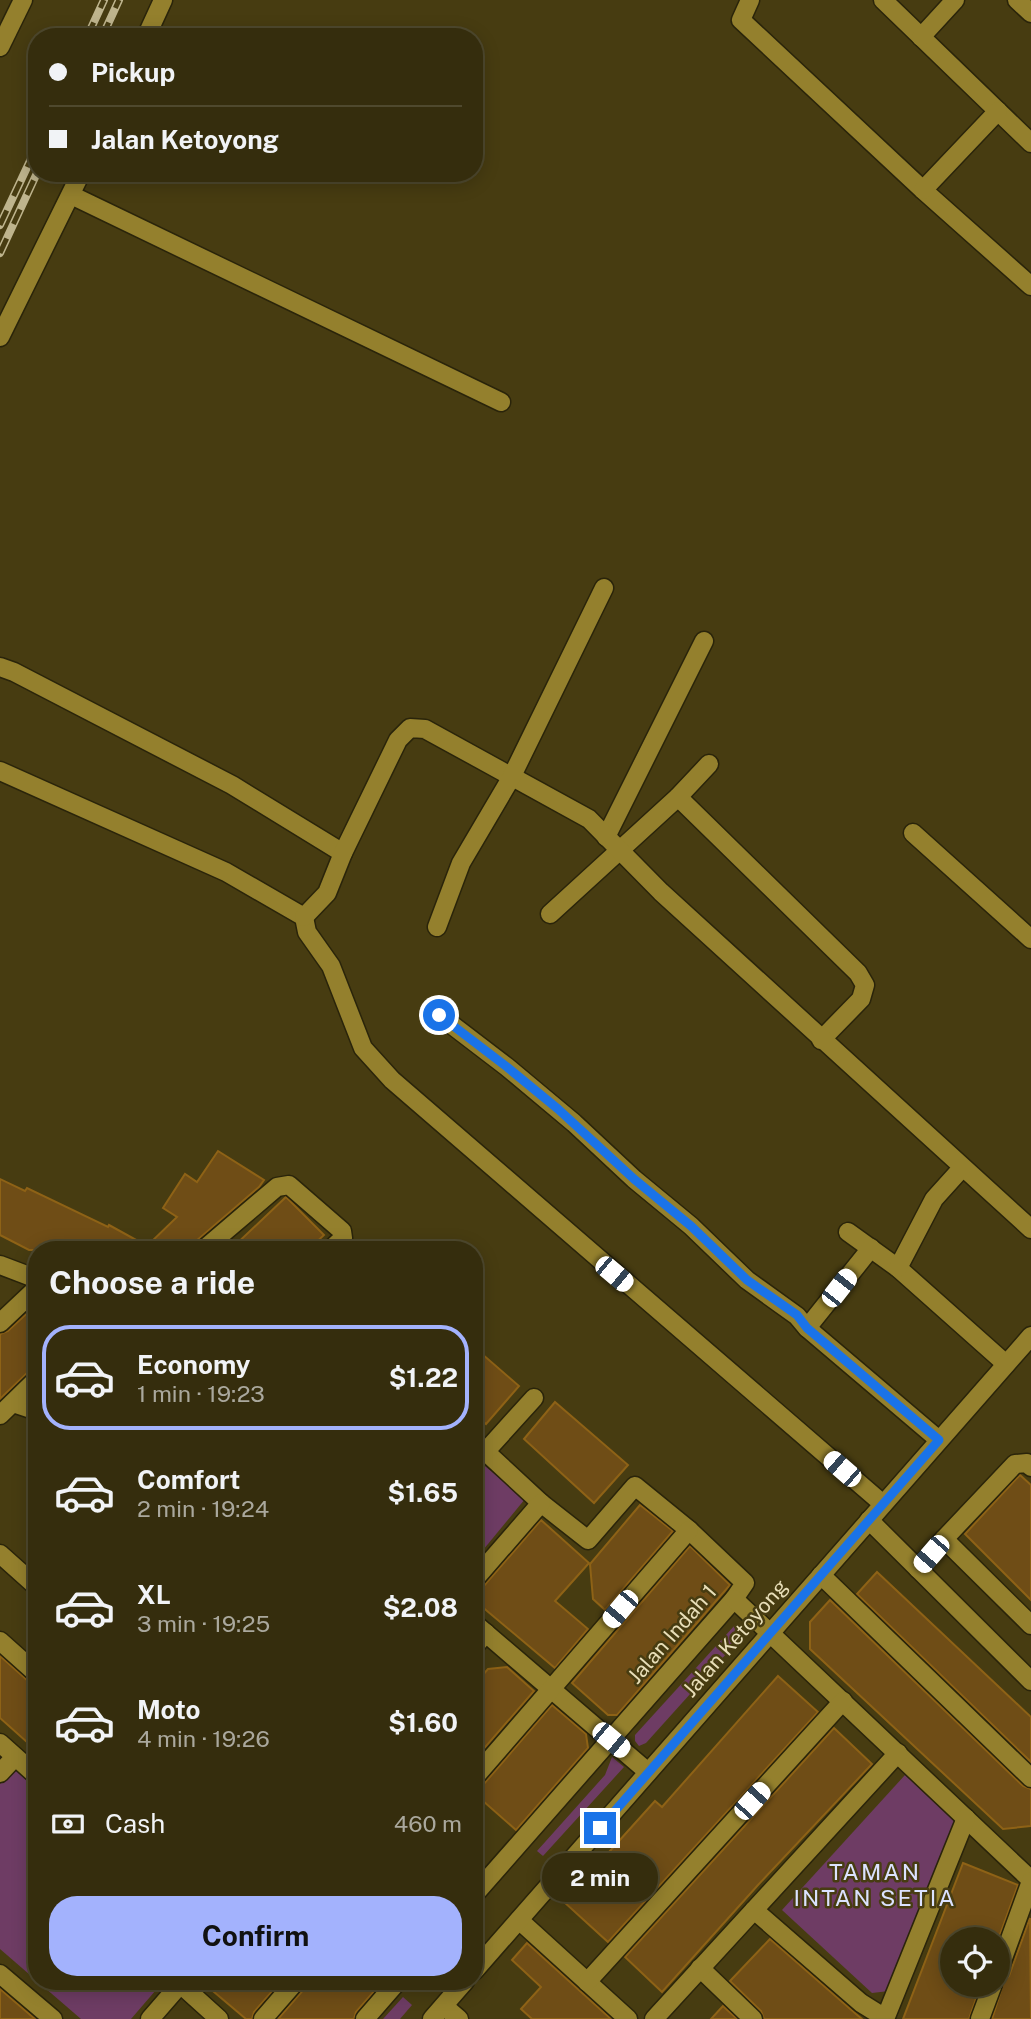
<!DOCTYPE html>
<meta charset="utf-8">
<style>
body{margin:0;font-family:"Public Sans",sans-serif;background:#3d3516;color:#f1f3f6;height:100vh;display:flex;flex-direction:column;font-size:26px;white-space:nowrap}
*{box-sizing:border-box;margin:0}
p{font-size:23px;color:#aaa89d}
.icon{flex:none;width:38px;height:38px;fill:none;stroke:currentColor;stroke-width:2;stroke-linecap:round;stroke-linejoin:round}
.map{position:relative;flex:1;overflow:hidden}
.drawer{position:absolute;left:28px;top:1241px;width:455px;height:749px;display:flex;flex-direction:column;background:#352d0d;border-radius:28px;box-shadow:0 4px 18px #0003,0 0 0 2px #4f492e}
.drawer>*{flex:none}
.top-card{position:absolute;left:28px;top:28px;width:455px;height:154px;border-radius:28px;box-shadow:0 4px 18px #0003,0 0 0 2px #4f492e;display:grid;align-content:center;height:154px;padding:0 21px;background:#352d0d}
.fabs{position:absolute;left:940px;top:1927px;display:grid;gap:14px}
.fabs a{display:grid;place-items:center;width:70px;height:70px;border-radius:50%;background:#352d0d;box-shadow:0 4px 18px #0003,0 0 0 2px #4f492e;font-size:35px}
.end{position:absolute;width:32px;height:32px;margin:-16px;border:9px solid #1a73e8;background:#fff;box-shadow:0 0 0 4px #fff}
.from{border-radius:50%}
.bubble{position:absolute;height:49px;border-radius:24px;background:#352d0d;box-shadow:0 4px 18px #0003,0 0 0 2px #4f492e;font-size:23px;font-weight:700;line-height:49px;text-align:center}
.car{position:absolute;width:21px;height:42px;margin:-21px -10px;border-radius:9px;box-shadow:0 0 5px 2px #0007;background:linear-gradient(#fff 24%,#345 0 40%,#fff 0 76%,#345 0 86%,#fff 0)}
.top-card b{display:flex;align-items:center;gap:24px;height:66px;font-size:26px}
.top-card b+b{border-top:2px solid #4f492e}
.top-card i{width:18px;height:18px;background:#f1f3f6}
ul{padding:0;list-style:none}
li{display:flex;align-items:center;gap:21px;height:105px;margin:0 14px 10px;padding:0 7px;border:4px solid transparent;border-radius:28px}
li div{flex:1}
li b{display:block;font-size:26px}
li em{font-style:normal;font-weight:700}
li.on{border-color:#a3b2fd}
li>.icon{width:63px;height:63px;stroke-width:1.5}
h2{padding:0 21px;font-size:32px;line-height:84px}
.pay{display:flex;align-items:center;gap:18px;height:77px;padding:0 21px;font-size:26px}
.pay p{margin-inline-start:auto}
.action{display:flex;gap:14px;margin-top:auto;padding:14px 21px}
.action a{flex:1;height:80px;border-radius:28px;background:#a3b2fd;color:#111;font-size:28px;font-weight:700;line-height:80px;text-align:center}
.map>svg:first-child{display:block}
.green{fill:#6e3c64}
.building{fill:#6f4d16;stroke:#8e6216;stroke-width:2}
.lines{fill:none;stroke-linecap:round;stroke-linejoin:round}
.minor-casing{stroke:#2a240a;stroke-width:21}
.minor{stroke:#94802d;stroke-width:18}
.rail-casing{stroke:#beb48d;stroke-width:8}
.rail{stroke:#473c11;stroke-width:5;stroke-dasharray:16;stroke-linecap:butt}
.route{stroke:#1a73e8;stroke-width:9}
.labels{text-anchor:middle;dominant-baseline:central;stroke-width:5;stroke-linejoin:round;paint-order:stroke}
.street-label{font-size:21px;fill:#e8deb8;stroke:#473c11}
.neighbourhood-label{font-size:23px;letter-spacing:2px;fill:#dbe2ff;stroke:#473c11}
</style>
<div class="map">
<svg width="1031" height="2019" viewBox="0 0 1031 2019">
<rect width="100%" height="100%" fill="#473c11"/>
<!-- green -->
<g class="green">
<path d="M474 1457 525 1499 474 1561Z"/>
<path d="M735 1625 742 1626 745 1633 646 1743 639 1746 635 1741V1735Z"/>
<path d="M612 1757 624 1767 543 1856 537 1851 605 1775Z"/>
<path d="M16 1767 37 1785V1981L0 1949V1784Z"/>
<path d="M905 1775 957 1823 889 1991 872 1993 782 1910Z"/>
<path d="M37 1981H160L162 1983 131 2019H81Z"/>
<path d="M403 1997 412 2005 400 2019H383Z"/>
</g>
<!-- building -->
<g class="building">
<path d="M218 1151 264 1180 259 1187 196 1241 192 1250H29L0 1235V1179L25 1191 27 1188 108 1227 109 1225 147 1246 177 1217 163 1208 185 1174 197 1182Z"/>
<path d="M286 1197 324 1235 308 1250H230Z"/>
<path d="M37 1304V1368L29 1371 0 1399V1334L8 1331Z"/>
<path d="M474 1347 519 1386 486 1424 474 1414Z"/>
<path d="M555 1402 628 1465 594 1503 524 1439Z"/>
<path d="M1020 1475 1031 1485V1600L965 1534Z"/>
<path d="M640 1505 673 1531 605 1610 593 1599 590 1564Z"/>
<path d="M541 1520 589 1563 555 1601 588 1629 555 1668 474 1600V1591L483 1587Z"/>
<path d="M690 1546 730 1585 617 1715H608L572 1683Z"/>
<path d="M877 1572 1031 1717V1762L857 1594Z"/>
<path d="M830 1600 1023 1786 1031 1789V1826L1003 1829 810 1649V1622Z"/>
<path d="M0 1656 29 1682 37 1685V1751L0 1718Z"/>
<path d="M507 1667 534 1691 474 1760V1685L488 1669Z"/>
<path d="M778 1676 818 1712 608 1942 564 1902 655 1801 662 1807Z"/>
<path d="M552 1705 586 1734 588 1748 516 1830 474 1793V1789L483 1785Z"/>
<path d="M834 1728 872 1764 758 1885 662 1992 625 1957Z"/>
<path d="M963 1863 1018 1885 998 1940 952 1939V1984H981L969 2019H903Z"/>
<path d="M1030 1918 1031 2019H992L1004 1981 1009 1976Z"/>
<path d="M770 1939 856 2014 862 2019H764L761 2011 730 1981Z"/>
<path d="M527 1943 580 1991 611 2019H532L521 2009 541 1987 512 1960Z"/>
<path d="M201 1981H281L254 2012 252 2019H246Z"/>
<path d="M307 1981H383L356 2012 354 2019H278L305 1988Z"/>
<path d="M0 1989 35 2019H0Z"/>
<path d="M723 2006 737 2019H711Z"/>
</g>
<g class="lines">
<!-- minor casing -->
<g class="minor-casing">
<g id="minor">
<path d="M750 0 741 20 923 190 1031 286"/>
<path d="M883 0 1031 143"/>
<path d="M1017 0 1031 13"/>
<path d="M146 37 163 0"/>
<path d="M921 37 955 0"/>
<path d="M0 47 23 0"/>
<path d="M923 190 998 111"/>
<path d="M71 195 501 402"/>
<path d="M0 337 81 173"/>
<path d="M0 667 14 672 232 785 343 853"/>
<path d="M0 771 226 872 304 917 307 932 331 966 363 1048 392 1080 883 1504"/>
<path d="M678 797 858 973 865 985 861 999 821 1040"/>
<path d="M913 833 1031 939"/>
<path d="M606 837 704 641"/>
<path d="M550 914 678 797 709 764"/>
<path d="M304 917 327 893 343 853 398 740 410 728 425 729 589 819 661 892 1031 1229"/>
<path d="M437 927 461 863 511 778 604 588"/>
<path d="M439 1015 507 1067 574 1123 634 1179 691 1226 747 1280 797 1316 807 1328 939 1440"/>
<path d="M848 1232 898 1268 1006 1364"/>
<path d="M203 1250 277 1187 289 1185 342 1231 343 1238 330 1250"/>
<path d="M0 1265 37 1279"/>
<path d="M898 1268 934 1199 962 1168"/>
<path d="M0 1323 37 1288"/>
<path d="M807 1328 871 1248"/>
<path d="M13 1403 37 1411"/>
<path d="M0 1415 37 1379"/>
<path d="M474 1441 541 1503 588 1540 635 1486 689 1530 745 1583 734 1599 474 1895"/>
<path d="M486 1451 534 1398"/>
<path d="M869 1520 1031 1681"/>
<path d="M944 1539 1015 1464 1027 1463 1031 1467"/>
<path d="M0 1554 37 1587"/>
<path d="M918 1569 944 1539 1031 1625"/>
<path d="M821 1575 1031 1778"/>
<path d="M474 1580 541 1503"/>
<path d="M734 1599 1031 1880"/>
<path d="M474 1623 648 1772"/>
<path d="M0 1641 37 1674"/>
<path d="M474 1647 486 1633"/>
<path d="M0 1743 37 1776"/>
<path d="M0 1773 15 1757"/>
<path d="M474 1778 689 1530"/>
<path d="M754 1910 861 2003 885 2018"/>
<path d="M519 1920 628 2019"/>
<path d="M700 1968 753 2019"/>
<path d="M474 1971 1031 1336"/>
<path d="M998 1972 1031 1881"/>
<path d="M0 1974 53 2019"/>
<path d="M177 1981 219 2019"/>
<path d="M587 1982 843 1701"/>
<path d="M444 2006 459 2019"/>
<path d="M150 2019 183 1981"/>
<path d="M263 2019 296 1981"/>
<path d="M365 2019 398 1981"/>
<path d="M432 2019 465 1981"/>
<path d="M654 2019 898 1753"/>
<path d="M885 2019 966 1818"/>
<path d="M980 2019 993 1984"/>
</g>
</g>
<!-- minor -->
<use href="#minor" class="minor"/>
<!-- rail casing -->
<g class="rail-casing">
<g id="rail">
<path d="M87 37 104 0"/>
<path d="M102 37 119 0"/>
<path d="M0 225 37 146"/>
<path d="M0 253 37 173"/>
</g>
</g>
<!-- rail -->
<use href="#rail" class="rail"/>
</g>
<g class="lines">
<!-- route -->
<path class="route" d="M439 1015 507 1067 558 1109 634 1179 691 1226 747 1280 797 1315 807 1328 939 1440 600 1828"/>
</g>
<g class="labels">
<!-- street labels -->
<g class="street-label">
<text transform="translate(672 1634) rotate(-49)">Jalan Indah 1</text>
<text transform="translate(735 1638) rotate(-49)">Jalan Ketoyong</text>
</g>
<!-- neighbourhood labels -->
<g class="neighbourhood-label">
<text x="875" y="1871">TAMAN<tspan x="875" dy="26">INTAN SETIA</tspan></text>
</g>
</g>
</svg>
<div class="fabs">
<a><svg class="icon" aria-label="locate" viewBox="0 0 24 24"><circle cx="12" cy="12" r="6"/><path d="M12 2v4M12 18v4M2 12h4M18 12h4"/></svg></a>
</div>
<i class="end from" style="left:439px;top:1015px"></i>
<i class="end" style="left:600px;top:1828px"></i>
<div class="bubble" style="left:542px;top:1853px;width:116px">2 min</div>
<i class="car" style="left:614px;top:1274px;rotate:130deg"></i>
<i class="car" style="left:839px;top:1288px;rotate:38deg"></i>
<i class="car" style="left:842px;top:1469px;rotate:311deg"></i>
<i class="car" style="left:931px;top:1554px;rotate:221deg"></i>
<i class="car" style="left:620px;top:1609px;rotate:220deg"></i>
<i class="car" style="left:611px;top:1740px;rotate:130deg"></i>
<i class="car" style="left:752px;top:1801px;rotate:42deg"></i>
<div class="top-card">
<b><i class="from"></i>Pickup</b>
<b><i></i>Jalan Ketoyong</b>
</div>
<section class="drawer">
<h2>Choose a ride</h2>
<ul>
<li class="on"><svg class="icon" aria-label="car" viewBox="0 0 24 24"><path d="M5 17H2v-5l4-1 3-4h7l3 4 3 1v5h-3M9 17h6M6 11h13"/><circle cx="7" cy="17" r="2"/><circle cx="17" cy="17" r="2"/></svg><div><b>Economy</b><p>1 min · 19:23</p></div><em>$1.22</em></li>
<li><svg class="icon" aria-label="car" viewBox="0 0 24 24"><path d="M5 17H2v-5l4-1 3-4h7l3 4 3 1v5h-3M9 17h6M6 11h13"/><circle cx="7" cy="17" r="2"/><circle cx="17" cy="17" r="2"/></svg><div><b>Comfort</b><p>2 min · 19:24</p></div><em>$1.65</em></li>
<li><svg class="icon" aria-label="car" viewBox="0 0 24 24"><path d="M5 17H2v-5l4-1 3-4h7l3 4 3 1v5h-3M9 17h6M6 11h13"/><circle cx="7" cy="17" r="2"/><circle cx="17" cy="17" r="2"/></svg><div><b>XL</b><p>3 min · 19:25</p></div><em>$2.08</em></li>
<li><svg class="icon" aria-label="car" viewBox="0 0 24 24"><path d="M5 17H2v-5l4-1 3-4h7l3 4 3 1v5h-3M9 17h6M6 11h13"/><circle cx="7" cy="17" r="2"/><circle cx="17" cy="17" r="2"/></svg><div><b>Moto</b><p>4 min · 19:26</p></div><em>$1.60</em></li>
</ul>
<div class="pay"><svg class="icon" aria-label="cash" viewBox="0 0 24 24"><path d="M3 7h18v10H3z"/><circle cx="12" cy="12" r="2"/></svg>Cash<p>460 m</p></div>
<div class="action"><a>Confirm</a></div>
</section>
</div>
